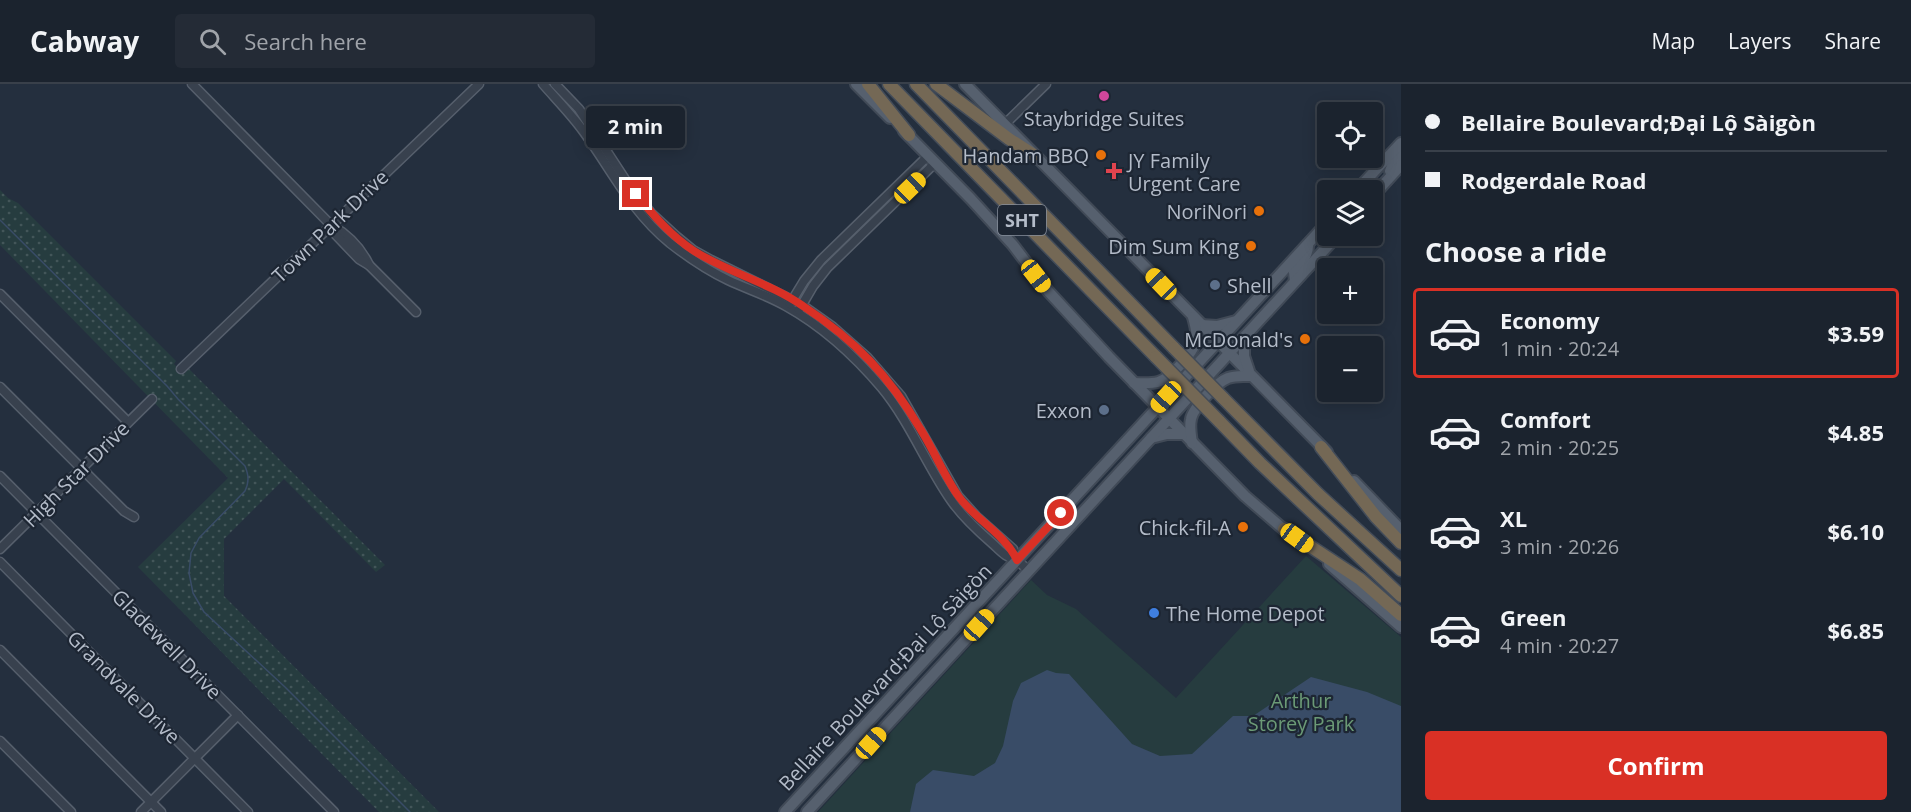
<!DOCTYPE html>
<meta charset="utf-8">
<style>
body{margin:0;font-family:"Open Sans",sans-serif;background:#242b36;color:#f1f3f6;height:100vh;display:flex;flex-direction:column;font-size:22px;white-space:nowrap}
*{box-sizing:border-box;margin:0}
p{font-size:20px;color:#a0a4aa}
.icon{flex:none;width:33px;height:33px;fill:none;stroke:currentColor;stroke-width:2;stroke-linecap:round;stroke-linejoin:round}
.map{position:relative;flex:1;overflow:hidden}
.panel{display:flex;flex-direction:column;background:#1b232e;width:510px}
.panel>*{flex:none}
.banner{display:grid;align-content:center;height:132px;padding:0 24px;background:#1b232e}
.fabs{position:absolute;left:1317px;top:18px;display:grid;gap:12px}
.fabs a{display:grid;place-items:center;width:66px;height:66px;border-radius:6px;background:#1b232e;box-shadow:0 3px 15px #0003,0 0 0 2px #39404a;font-size:30px}
.end{position:absolute;width:27px;height:27px;margin:-14px;border:8px solid #d93025;background:#fff;box-shadow:0 0 0 3px #fff}
.from{border-radius:50%}
.bubble{position:absolute;height:42px;border-radius:6px;background:#1b232e;box-shadow:0 3px 15px #0003,0 0 0 2px #39404a;font-size:20px;font-weight:700;line-height:42px;text-align:center}
.car{position:absolute;width:18px;height:36px;margin:-18px -9px;border-radius:8px;box-shadow:0 0 4px 2px #0007;background:linear-gradient(#f5c518 24%,#345 0 40%,#f5c518 0 76%,#345 0 86%,#f5c518 0)}
.banner b{display:flex;align-items:center;gap:21px;height:57px;font-size:22px}
.banner b+b{border-top:2px solid #39404a}
.banner i{width:15px;height:15px;background:#f1f3f6}
ul{padding:0;list-style:none}
li{display:flex;align-items:center;gap:18px;height:90px;margin:0 12px 9px;padding:0 12px;border:3px solid transparent;border-radius:6px}
li div{flex:1}
li b{display:block;font-size:22px}
li em{font-style:normal;font-weight:700}
li.current{border-color:#d93025}
li>.icon{width:54px;height:54px;stroke-width:1.5}
h2{padding:0 24px;font-size:27px;line-height:72px}
.action{display:flex;gap:12px;margin-top:auto;padding:12px 24px}
.action a{flex:1;height:69px;border-radius:6px;background:#d93025;color:#fff;font-size:24px;font-weight:700;line-height:69px;text-align:center}
header{display:flex;align-items:center;gap:36px;box-sizing:border-box;height:84px;padding:0 30px;background:#1b232e;border-bottom:2px solid #39404a}
header strong{font-size:28px}
nav{display:flex;gap:33px;margin-inline-start:auto;font-size:21px}
.search{width:420px;height:54px;background:#242b36;display:flex;align-items:center;gap:15px;box-sizing:border-box;padding:0 21px;border-radius:6px;color:#a0a4aa;font-size:22px}
main{display:flex;flex:1;min-height:0}
.map>svg:first-child{display:block}
.grass{fill:url(#grass-dots)}
.park{fill:#263c3f}
.water{fill:#394c67}
.lines{fill:none;stroke-linecap:round;stroke-linejoin:round}
.stream{stroke:#394c67;stroke-width:1.5}
.minor-casing{stroke:#565f6c;stroke-width:11}
.major-casing{stroke:#414a57;stroke-width:14}
.highway-casing{stroke:#434c59;stroke-width:15}
.minor{stroke:#38414e;stroke-width:8}
.major{stroke:#56606e;stroke-width:10}
.highway{stroke:#746855;stroke-width:12}
.highway-bridge-casing{stroke:#434c59;stroke-width:15;stroke-linecap:butt}
.highway-bridge{stroke:#746855;stroke-width:12}
.route{stroke:#d93025;stroke-width:8}
.hotel-dot{fill:#d1479c;stroke:#1d2633;stroke-width:2}
.food-dot{fill:#e8710a;stroke:#1d2633;stroke-width:2}
.health-dot{fill:#e0444e;stroke:#1d2633;stroke-width:2}
.service-dot{fill:#5c6f8a;stroke:#1d2633;stroke-width:2}
.shop-dot{fill:#3f7fe0;stroke:#1d2633;stroke-width:2}
.labels{text-anchor:middle;dominant-baseline:central;stroke-width:4.5;stroke-linejoin:round;paint-order:stroke}
.shield{fill:#1d2633;stroke:#878f9c;stroke-width:1.5}
.shield-label{font-size:18px;font-weight:bold;fill:#b4bcc9}
.poi-label{font-size:20px;fill:#b4bcc9;stroke:#1d2633;text-anchor:end}
.street-label{font-size:20px;fill:#b4bcc9;stroke:#1d2633}
.park-label{font-size:20px;fill:#6b9a76;stroke:#1d2633}
</style>
<header>
<strong>Cabway</strong>
<div class="search"><svg class="icon" aria-label="search" viewBox="0 0 24 24"><circle cx="10" cy="10" r="6"/><path d="M15 15l6 6"/></svg>Search here</div>
<nav><a>Map</a><a>Layers</a><a>Share</a></nav>
</header>
<main>
<div class="map">
<svg width="1401" height="728" viewBox="0 0 1401 728">
<defs>
<pattern id="grass-dots" width="8" height="8" patternUnits="userSpaceOnUse" patternTransform="scale(1.5)"><rect width="8" height="8" fill="#263c3f"/><path d="M2 2h.1M6 6h.1" fill="none" stroke="#435659" stroke-width="1.8" stroke-linecap="round"/></pattern>
</defs>
<rect width="100%" height="100%" fill="#242f3e"/>
<!-- grass -->
<path class="grass" d="M0 106 8 114 18 119 176 277 174 280 184 290 189 285 385 481 376 488 284 395 224 455V512L439 728H379L138 483 228 394 0 161Z"/>
<!-- park -->
<path class="park" d="M1306 472 1401 553V728H818L1031 496 1047 511 1076 525 1176 614Z"/>
<!-- water -->
<path class="water" d="M1047 586 1056 589 1069 590 1132 660 1160 672 1192 670 1233 632H1253L1311 593 1367 608 1401 622V728H910L916 700 933 686 974 692 995 679 1003 662 1013 617 1021 599Z"/>
<g class="lines">
<!-- stream -->
<path class="stream" d="M0 136 167 302 178 315 245 382C249 392 249 398 245 407L199 454 191 469 189 489 193 509 204 528 285 603 410 728"/>
<!-- minor casing -->
<g class="minor-casing">
<g id="minor">
<path d="M192 0 331 141C347 150 361 164 369 181"/>
<path d="M543 0C557 16 572 31 584 48 613 88 631 127 670 159 688 173 707 186 728 196 747 205 767 211 786 222 822 242 855 272 882 304 910 338 926 380 951 416 962 432 977 446 992 459 1000 466 1006 474 1017 476"/>
<path d="M555 0 579 25 628 100 651 129 676 152 693 166 711 176 802 221 833 243 867 273 901 312 958 412 976 432 1013 465 1017 476 1029 487"/>
<path d="M1005 40 1046 0"/>
<path d="M332 141 336 151 359 175 369 181 416 228"/>
<path d="M0 210 128 338"/>
<path d="M790 220 804 197 821 176 928 72"/>
<path d="M799 226 813 202 827 184 935 79"/>
<path d="M181 285 479 0"/>
<path d="M0 303 124 427 134 433"/>
<path d="M0 392 334 728"/>
<path d="M0 465 152 315"/>
<path d="M0 478 248 728"/>
<path d="M0 566 161 728"/>
<path d="M0 657 71 728"/>
<path d="M141 728 238 631"/>
</g>
</g>
<!-- major casing -->
<g class="major-casing">
<g id="major">
<path d="M856 0 890 34"/>
<path d="M965 0 1327 368"/>
<path d="M904 47 971 115 1013 161 1048 207 1109 273 1245 412 1288 449"/>
<path d="M1390 87 1392 82 1401 70"/>
<path d="M1357 106 1401 59"/>
<path d="M1372 113 1401 81"/>
<path d="M1295 197 1294 188C1299 180 1308 173 1308 162"/>
<path d="M1201 241 1217 242 1236 237"/>
<path d="M1244 253V272L1249 287"/>
<path d="M1134 299C1142 299 1150 300 1158 298 1170 295 1193 269 1196 257 1198 250 1195 241 1193 233"/>
<path d="M1151 354 1167 350H1183"/>
<path d="M1192 359C1191 351 1189 343 1191 335 1193 324 1217 298 1228 294 1235 291 1244 292 1251 292"/>
<path d="M1354 397 1401 446"/>
<path d="M1329 480 1401 543"/>
<path d="M785 728 1328 138"/>
<path d="M807 728 1337 152"/>
</g>
</g>
<!-- highway casing -->
<g class="highway-casing">
<g id="highway">
<path d="M868 0 909 51"/>
<path d="M889 0 1156 273"/>
<path d="M916 0 1174 264"/>
<path d="M936 0 1009 55 1034 71"/>
<path d="M1223 314 1318 410 1401 486"/>
<path d="M1219 337 1260 379 1401 512"/>
<path d="M1321 363 1376 433 1401 459"/>
<path d="M1284 445 1360 495 1401 531"/>
</g>
</g>
<!-- minor -->
<use href="#minor" class="minor"/>
<!-- major -->
<use href="#major" class="major"/>
<!-- highway -->
<use href="#highway" class="highway"/>
<!-- highway-bridge casing -->
<g class="highway-bridge-casing">
<g id="highway-bridge">
<path d="M1174 264 1223 314"/>
<path d="M1156 273 1219 337"/>
</g>
</g>
<!-- highway-bridge -->
<use href="#highway-bridge" class="highway-bridge"/>
</g>
<g class="lines">
<!-- route -->
<path class="route" d="M636 110C653 131 671 152 694 167 729 189 770 199 803 222 856 257 889 292 921 346 935 368 944 392 959 413 976 436 1005 450 1017 476L1061 429"/>
</g>
<!-- markers -->
<circle class="hotel-dot" cx="1104" cy="12" r="6"/>
<g class="food-dot">
<circle cx="1101" cy="71" r="6"/>
<circle cx="1259" cy="127" r="6"/>
<circle cx="1251" cy="162" r="6"/>
<circle cx="1305" cy="255" r="6"/>
<circle cx="1243" cy="443" r="6"/>
</g>
<path class="health-dot" d="M1111 78h6v6h6v6h-6v6h-6v-6h-6v-6h6z"/>
<g class="service-dot">
<circle cx="1215" cy="201" r="6"/>
<circle cx="1104" cy="326" r="6"/>
</g>
<circle class="shop-dot" cx="1154" cy="529" r="6"/>
<g class="labels">
<!-- shield labels -->
<rect class="shield" x="998" y="121" width="48" height="30" rx="4.5"/>
<g class="shield-label">
<text x="1022" y="136">SHT</text>
</g>
<!-- poi labels -->
<g class="poi-label">
<text x="1104" y="34" text-anchor="middle">Staybridge Suites</text>
<text x="1089" y="71">Handam BBQ</text>
<text x="1128" y="76" text-anchor="start">JY Family<tspan x="1128" dy="23">Urgent Care</tspan></text>
<text x="1247" y="127">NoriNori</text>
<text x="1239" y="162">Dim Sum King</text>
<text x="1227" y="201" text-anchor="start">Shell</text>
<text x="1293" y="255">McDonald's</text>
<text x="1092" y="326">Exxon</text>
<text x="1231" y="443">Chick-fil-A</text>
<text x="1166" y="529" text-anchor="start">The Home Depot</text>
</g>
<!-- street labels -->
<g class="street-label">
<text transform="translate(330 142) rotate(-44)">Town Park Drive</text>
<text transform="translate(76 390) rotate(-45)">High Star Drive</text>
<text transform="translate(167 560) rotate(45)">Gladewell Drive</text>
<text transform="translate(885 593) rotate(-47)">Bellaire Boulevard;Đại Lộ Sàigòn</text>
<text transform="translate(124 603) rotate(45)">Grandvale Drive</text>
</g>
<!-- park labels -->
<g class="park-label">
<text x="1301" y="616">Arthur<tspan x="1301" dy="23">Storey Park</tspan></text>
</g>
</g>
</svg>
<div class="fabs">
<a><svg class="icon" aria-label="locate" viewBox="0 0 24 24"><circle cx="12" cy="12" r="6"/><path d="M12 2v4M12 18v4M2 12h4M18 12h4"/></svg></a>
<a><svg class="icon" aria-label="layers" viewBox="0 0 24 24"><path d="M12 4l9 5-9 5-9-5zM3 14l9 5 9-5"/></svg></a>
<a>+</a>
<a>−</a>
</div>
<i class="end from" style="left:1061px;top:429px"></i>
<i class="end" style="left:636px;top:110px"></i>
<div class="bubble" style="left:586px;top:22px;width:99px">2 min</div>
<i class="car" style="left:910px;top:104px;rotate:46deg"></i>
<i class="car" style="left:1036px;top:192px;rotate:142deg"></i>
<i class="car" style="left:1161px;top:200px;rotate:316deg"></i>
<i class="car" style="left:1166px;top:313px;rotate:223deg"></i>
<i class="car" style="left:1297px;top:454px;rotate:126deg"></i>
<i class="car" style="left:979px;top:541px;rotate:42deg"></i>
<i class="car" style="left:871px;top:659px;rotate:42deg"></i>
</div>
<section class="panel">
<div class="banner">
<b><i class="from"></i>Bellaire Boulevard;Đại Lộ Sàigòn</b>
<b><i></i>Rodgerdale Road</b>
</div>
<h2>Choose a ride</h2>
<ul>
<li class="current"><svg class="icon" aria-label="car" viewBox="0 0 24 24"><path d="M5 17H2v-5l4-1 3-4h7l3 4 3 1v5h-3M9 17h6M6 11h13"/><circle cx="7" cy="17" r="2"/><circle cx="17" cy="17" r="2"/></svg><div><b>Economy</b><p>1 min · 20:24</p></div><em>$3.59</em></li>
<li><svg class="icon" aria-label="car" viewBox="0 0 24 24"><path d="M5 17H2v-5l4-1 3-4h7l3 4 3 1v5h-3M9 17h6M6 11h13"/><circle cx="7" cy="17" r="2"/><circle cx="17" cy="17" r="2"/></svg><div><b>Comfort</b><p>2 min · 20:25</p></div><em>$4.85</em></li>
<li><svg class="icon" aria-label="car" viewBox="0 0 24 24"><path d="M5 17H2v-5l4-1 3-4h7l3 4 3 1v5h-3M9 17h6M6 11h13"/><circle cx="7" cy="17" r="2"/><circle cx="17" cy="17" r="2"/></svg><div><b>XL</b><p>3 min · 20:26</p></div><em>$6.10</em></li>
<li><svg class="icon" aria-label="car" viewBox="0 0 24 24"><path d="M5 17H2v-5l4-1 3-4h7l3 4 3 1v5h-3M9 17h6M6 11h13"/><circle cx="7" cy="17" r="2"/><circle cx="17" cy="17" r="2"/></svg><div><b>Green</b><p>4 min · 20:27</p></div><em>$6.85</em></li>
</ul>
<div class="action"><a>Confirm</a></div>
</section>
</main>
